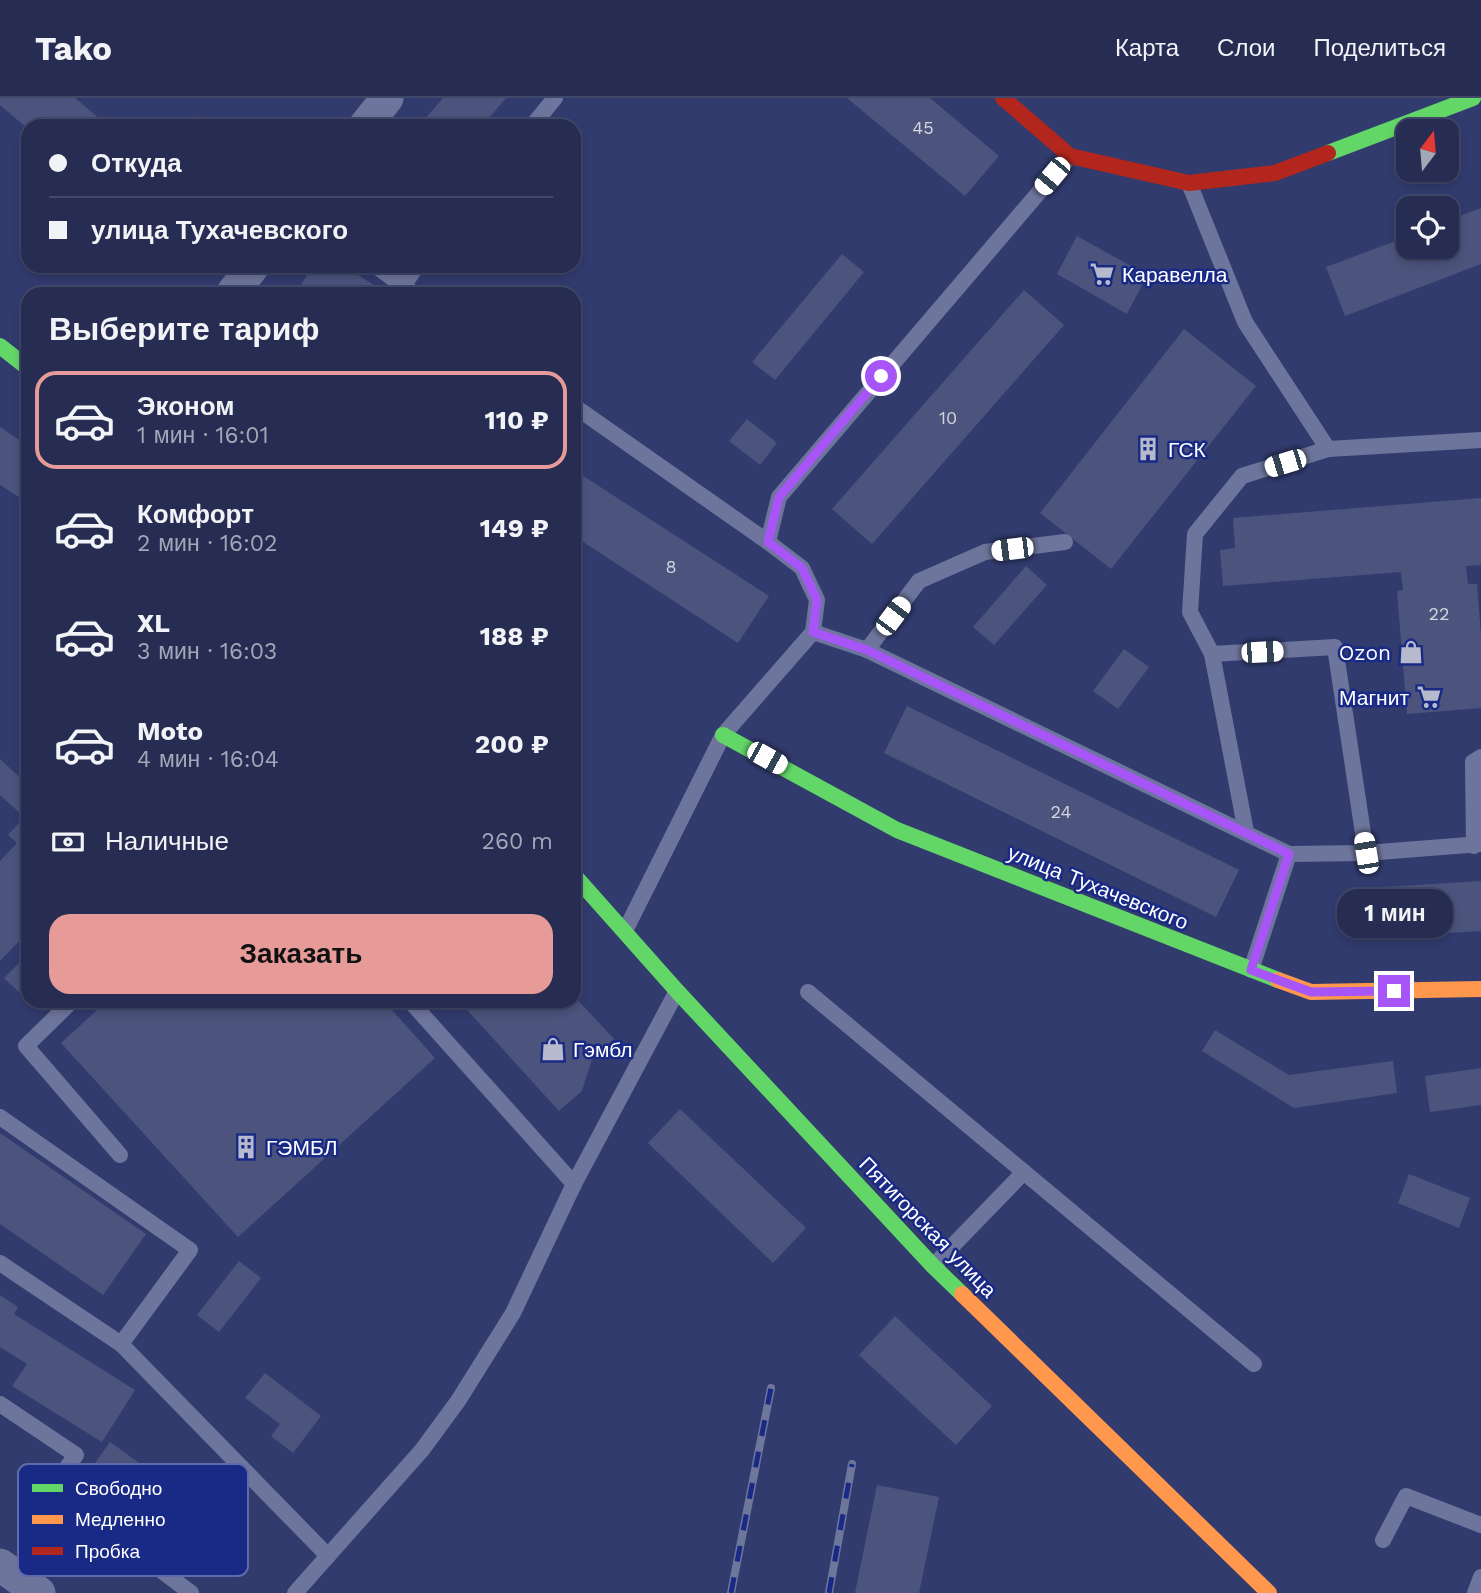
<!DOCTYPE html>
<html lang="ru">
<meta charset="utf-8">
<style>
body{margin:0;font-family:"Work Sans",sans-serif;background:#32385c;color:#f1f3f6;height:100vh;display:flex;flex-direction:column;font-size:26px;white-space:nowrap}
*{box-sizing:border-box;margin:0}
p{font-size:23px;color:#a4a7b8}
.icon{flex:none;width:38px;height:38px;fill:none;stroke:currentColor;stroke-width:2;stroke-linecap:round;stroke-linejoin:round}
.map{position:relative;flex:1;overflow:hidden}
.side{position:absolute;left:21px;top:189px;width:560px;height:721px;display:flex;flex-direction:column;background:#262c52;border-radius:21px;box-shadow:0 4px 10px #0003,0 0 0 2px #424869}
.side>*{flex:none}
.banner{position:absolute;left:21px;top:21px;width:560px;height:154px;border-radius:21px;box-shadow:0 4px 10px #0003,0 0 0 2px #424869;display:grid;align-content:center;height:154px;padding:0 28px;background:#262c52}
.needle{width:46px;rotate:16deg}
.tools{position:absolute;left:1396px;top:21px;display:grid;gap:14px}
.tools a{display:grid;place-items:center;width:63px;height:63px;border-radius:14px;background:#262c52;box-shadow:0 4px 10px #0003,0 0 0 2px #424869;font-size:35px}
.end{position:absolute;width:32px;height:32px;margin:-16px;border:9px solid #a855f7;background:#fff;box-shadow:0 0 0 4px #fff}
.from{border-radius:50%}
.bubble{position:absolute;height:49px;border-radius:21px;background:#262c52;box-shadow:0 4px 10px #0003,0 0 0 2px #424869;font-size:23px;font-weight:700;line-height:49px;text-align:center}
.car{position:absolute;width:21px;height:42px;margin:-21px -10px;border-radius:9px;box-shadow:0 0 5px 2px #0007;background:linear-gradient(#fff 24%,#345 0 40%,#fff 0 76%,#345 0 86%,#fff 0)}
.banner b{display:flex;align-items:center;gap:24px;height:66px;font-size:26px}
.banner b+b{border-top:2px solid #424869}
.banner i{width:18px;height:18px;background:#f1f3f6}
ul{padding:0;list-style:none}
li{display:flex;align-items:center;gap:21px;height:98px;margin:0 14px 10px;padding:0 14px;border:4px solid transparent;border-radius:21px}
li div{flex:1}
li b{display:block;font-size:26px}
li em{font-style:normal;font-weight:700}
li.active{border-color:#e69b98}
li>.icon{width:63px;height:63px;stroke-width:1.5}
h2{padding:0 28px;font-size:32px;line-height:84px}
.pay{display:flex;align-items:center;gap:18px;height:77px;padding:0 28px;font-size:26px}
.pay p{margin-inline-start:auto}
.action{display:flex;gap:14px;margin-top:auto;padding:14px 28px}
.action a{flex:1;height:80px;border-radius:21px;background:#e69b98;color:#111;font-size:28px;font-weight:700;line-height:80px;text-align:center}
header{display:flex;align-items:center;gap:42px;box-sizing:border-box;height:98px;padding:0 35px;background:#262c52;border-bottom:2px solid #424869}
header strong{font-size:33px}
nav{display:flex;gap:38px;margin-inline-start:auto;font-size:24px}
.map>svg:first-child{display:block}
.building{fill:#4c547d}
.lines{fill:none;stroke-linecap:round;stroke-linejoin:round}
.lane{stroke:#6e759c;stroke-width:16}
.street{stroke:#6e759c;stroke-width:33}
.fast{stroke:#63d668;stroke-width:16}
.slow{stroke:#ff974d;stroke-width:16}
.jam{stroke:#b3261e;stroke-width:16}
.rail-casing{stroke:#6e769b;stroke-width:8}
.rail{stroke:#192a86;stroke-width:5;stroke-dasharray:16;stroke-linecap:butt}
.route{stroke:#a855f7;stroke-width:9}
.labels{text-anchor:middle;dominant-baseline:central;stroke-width:5;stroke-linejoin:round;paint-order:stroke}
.number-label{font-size:18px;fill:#d2d4de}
.poi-label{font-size:21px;fill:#fff;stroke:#192a86;text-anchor:start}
.street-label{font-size:21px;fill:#fff;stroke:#192a86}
.key{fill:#192a86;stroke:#5e6aaa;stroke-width:2}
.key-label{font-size:19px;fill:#fff}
</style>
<header>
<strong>Tako</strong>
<nav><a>Карта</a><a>Слои</a><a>Поделиться</a></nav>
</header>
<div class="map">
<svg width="1481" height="1495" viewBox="0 0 1481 1495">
<rect width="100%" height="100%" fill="#323b6e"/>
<!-- building -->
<g class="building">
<path d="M0 0H75L108 28H28V31L0 7Z"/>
<path d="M443 0H506L482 28H419Z"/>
<path d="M847 0H930L999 58 965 98Z"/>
<path d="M199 18 211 28H190Z"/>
<path d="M1481 110V166L1345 218 1326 169 1409 138V149H1447V123Z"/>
<path d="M1077 138 1147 177 1127 216 1057 176Z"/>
<path d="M842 156 864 174 775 282 752 264Z"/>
<path d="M313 168H344L380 191 376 196H295Z"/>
<path d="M1024 192 1064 227 872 446 832 411Z"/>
<path d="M1184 231 1256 288 1111 471 1040 415Z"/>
<path d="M747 321 777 345 760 367 729 343Z"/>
<path d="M0 329 28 348V405L0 387Z"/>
<path d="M574 372 769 498 738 545 574 438Z"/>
<path d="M1481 400V467L1466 468 1468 486H1477L1481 537V610L1407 616 1397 493 1403 492 1401 474 1223 488 1220 452 1235 450 1233 420Z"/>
<path d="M1026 468 1047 487 994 547 973 529Z"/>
<path d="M1124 551 1149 569 1118 611 1093 593Z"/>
<path d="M907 608 1239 772 1216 819 884 655Z"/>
<path d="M0 661 28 687V834L0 863V763L17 745 8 737 24 719 0 697Z"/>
<path d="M1481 783V833L1355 841 1351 791Z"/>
<path d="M28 856V903L4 880Z"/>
<path d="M574 898 614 941 592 961 582 993 559 1013 459 903H574Z"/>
<path d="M107 903H384L435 960 238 1139 61 945Z"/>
<path d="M1215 932 1289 977 1393 963 1397 995 1294 1010 1202 953Z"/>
<path d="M1481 970V1007L1430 1014 1425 978Z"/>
<path d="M680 1011 806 1130 773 1165 648 1045Z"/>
<path d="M0 1035 146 1136 103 1197 0 1126Z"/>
<path d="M1409 1076 1470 1100 1459 1130 1398 1105Z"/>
<path d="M239 1163 261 1180 219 1234 197 1217Z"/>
<path d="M0 1197 18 1209 14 1216 135 1292 102 1344 12 1288 27 1266 0 1249Z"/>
<path d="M895 1218 992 1308 956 1347 859 1257Z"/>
<path d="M265 1275 321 1318 293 1355 271 1338 280 1326 245 1300Z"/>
<path d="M110 1344 181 1395 148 1440 77 1390Z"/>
<path d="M877 1387 939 1399 919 1495H855Z"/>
</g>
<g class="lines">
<!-- lane -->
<g class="lane">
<path d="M532 28 555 0"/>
<path d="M1189 85 1245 224 1328 351"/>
<path d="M376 168 403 188"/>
<path d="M415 196 403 188 417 168"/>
<path d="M574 308 768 444"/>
<path d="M813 534 867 552 1289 756 1366 755 1481 746"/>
<path d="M867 552 919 483 985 454 1065 444"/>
<path d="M1212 556 1246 734"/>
<path d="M1474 748 1473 664 1481 659"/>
<path d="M1366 755 1335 549 1212 556 1190 514 1195 436 1242 378 1328 351 1481 342"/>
<path d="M625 833 723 637 813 534 817 502 802 470 768 444 779 399 1070 58"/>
<path d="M1251 872 1289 756"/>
<path d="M808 894 1254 1266"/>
<path d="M72 903 26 948 120 1057"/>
<path d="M410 903 574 1086"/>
<path d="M0 1019 190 1152 121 1246 328 1458"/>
<path d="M0 1165 121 1246"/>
<path d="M933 1168 1024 1074"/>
<path d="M0 1306 76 1357 52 1390 191 1495"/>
<path d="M1383 1442 1406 1398 1481 1427"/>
<path d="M295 1495 422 1352 458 1303 513 1215 574 1086 677 893"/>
<path d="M1475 1495 1481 1479"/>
</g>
<!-- street -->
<g class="street">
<path d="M365 28 387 0"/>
<path d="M232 196 253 168"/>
<path d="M0 1467 39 1495"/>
</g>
<!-- fast -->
<g class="fast">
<path d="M1328 55 1473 0"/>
<path d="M0 248 28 270"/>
<path d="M723 637 897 732 1278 882"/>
<path d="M574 777 677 893 933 1168 962 1196"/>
</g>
<!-- slow -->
<g class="slow">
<path d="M1278 882 1311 894 1481 891"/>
<path d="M962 1196 1269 1495"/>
</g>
<!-- jam -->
<path class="jam" d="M1003 0 1070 58 1189 85 1275 75 1328 55"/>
<!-- rail casing -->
<g class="rail-casing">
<g id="rail">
<path d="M731 1495 771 1290"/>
<path d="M829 1495 852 1366"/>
</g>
</g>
<!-- rail -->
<use href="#rail" class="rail"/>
</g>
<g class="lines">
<!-- route -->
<path class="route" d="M881 278 779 399 768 444 802 470 817 502 813 534 867 552 1289 756 1251 872 1311 894 1394 893"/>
</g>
<!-- icons -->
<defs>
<g id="supermarket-bare" transform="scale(1.89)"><path d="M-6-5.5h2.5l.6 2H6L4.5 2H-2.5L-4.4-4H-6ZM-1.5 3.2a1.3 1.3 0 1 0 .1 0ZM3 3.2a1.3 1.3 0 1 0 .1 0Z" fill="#b7bacc" stroke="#192a86" stroke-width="2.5" paint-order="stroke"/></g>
<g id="building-bare" transform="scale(1.89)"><path d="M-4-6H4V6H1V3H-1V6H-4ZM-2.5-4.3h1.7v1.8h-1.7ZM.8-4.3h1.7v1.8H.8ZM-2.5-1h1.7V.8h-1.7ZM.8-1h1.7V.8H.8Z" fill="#b7bacc" stroke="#192a86" stroke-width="2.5" paint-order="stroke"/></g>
<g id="shop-bare" transform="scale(1.89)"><path d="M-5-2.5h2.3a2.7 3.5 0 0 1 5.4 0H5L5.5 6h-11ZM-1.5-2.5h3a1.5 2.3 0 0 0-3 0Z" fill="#b7bacc" stroke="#192a86" stroke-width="2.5" paint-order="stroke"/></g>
</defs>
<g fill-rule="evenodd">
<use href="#supermarket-bare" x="1102" y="176"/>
<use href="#building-bare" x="1148" y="351"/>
<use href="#shop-bare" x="1411" y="554"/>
<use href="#supermarket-bare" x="1429" y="599"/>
<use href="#shop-bare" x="553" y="951"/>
<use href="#building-bare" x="246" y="1049"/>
</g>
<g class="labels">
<!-- number labels -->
<g class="number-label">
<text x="923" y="29">45</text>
<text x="948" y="319">10</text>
<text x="671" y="468">8</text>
<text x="1439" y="515">22</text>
<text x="1061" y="713">24</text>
</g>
<!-- poi labels -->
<g class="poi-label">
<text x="1122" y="176">Каравелла</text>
<text x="1168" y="351">ГСК</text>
<text x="1391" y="554" text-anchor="end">Ozon</text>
<text x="1409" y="599" text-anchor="end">Магнит</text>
<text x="573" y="951">Гэмбл</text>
<text x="266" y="1049">ГЭМБЛ</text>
</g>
<!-- street labels -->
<g class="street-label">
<text transform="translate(1098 789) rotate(22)">улица Тухачевского</text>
<text transform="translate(928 1129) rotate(46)">Пятигорская улица</text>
</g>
</g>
<!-- legend -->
<rect x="18" y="1366" width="230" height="112" rx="10" class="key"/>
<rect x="32" y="1386" width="31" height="8" fill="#63d668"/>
<rect x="32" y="1417" width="31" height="9" fill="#ff974d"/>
<rect x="32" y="1449" width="31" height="8" fill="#b3261e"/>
<g class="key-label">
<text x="75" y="1397">Свободно</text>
<text x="75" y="1428">Медленно</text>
<text x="75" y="1460">Пробка</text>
</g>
</svg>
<div class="tools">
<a><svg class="needle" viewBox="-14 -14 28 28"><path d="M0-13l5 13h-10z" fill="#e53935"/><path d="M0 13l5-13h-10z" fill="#a4a7b8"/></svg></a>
<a><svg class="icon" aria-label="locate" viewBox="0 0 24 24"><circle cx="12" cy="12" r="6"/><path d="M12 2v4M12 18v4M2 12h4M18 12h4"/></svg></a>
</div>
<i class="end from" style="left:881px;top:278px"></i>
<i class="end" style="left:1394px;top:893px"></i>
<div class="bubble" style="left:1337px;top:791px;width:116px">1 мин</div>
<i class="car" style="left:1052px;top:78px;rotate:220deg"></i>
<i class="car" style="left:1285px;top:365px;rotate:253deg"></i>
<i class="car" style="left:1012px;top:451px;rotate:263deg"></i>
<i class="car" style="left:893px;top:518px;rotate:37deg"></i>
<i class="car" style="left:1262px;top:554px;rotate:87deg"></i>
<i class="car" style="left:767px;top:660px;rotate:119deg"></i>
<i class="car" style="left:1366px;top:755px;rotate:351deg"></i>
<div class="banner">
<b><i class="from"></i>Откуда</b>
<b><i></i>улица Тухачевского</b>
</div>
<section class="side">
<h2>Выберите тариф</h2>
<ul>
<li class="active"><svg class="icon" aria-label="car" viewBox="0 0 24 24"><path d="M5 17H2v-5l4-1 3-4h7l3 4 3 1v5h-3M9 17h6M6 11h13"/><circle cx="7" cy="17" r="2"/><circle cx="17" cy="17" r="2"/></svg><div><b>Эконом</b><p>1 мин · 16:01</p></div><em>110 ₽</em></li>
<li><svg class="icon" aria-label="car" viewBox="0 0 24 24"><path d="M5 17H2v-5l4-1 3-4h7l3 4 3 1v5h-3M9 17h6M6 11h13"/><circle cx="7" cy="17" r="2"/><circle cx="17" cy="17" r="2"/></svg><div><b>Комфорт</b><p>2 мин · 16:02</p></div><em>149 ₽</em></li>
<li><svg class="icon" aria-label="car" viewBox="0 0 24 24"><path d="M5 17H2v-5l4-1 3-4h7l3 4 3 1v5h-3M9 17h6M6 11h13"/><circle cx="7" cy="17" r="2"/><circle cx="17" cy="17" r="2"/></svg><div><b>XL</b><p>3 мин · 16:03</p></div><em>188 ₽</em></li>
<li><svg class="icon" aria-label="car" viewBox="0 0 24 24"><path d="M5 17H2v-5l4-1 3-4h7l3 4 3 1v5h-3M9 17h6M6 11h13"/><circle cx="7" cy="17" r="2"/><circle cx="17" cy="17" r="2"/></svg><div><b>Moto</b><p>4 мин · 16:04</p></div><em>200 ₽</em></li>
</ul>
<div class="pay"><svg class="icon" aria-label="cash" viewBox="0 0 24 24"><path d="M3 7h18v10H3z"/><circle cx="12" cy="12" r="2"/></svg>Наличные<p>260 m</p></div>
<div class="action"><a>Заказать</a></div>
</section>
</div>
